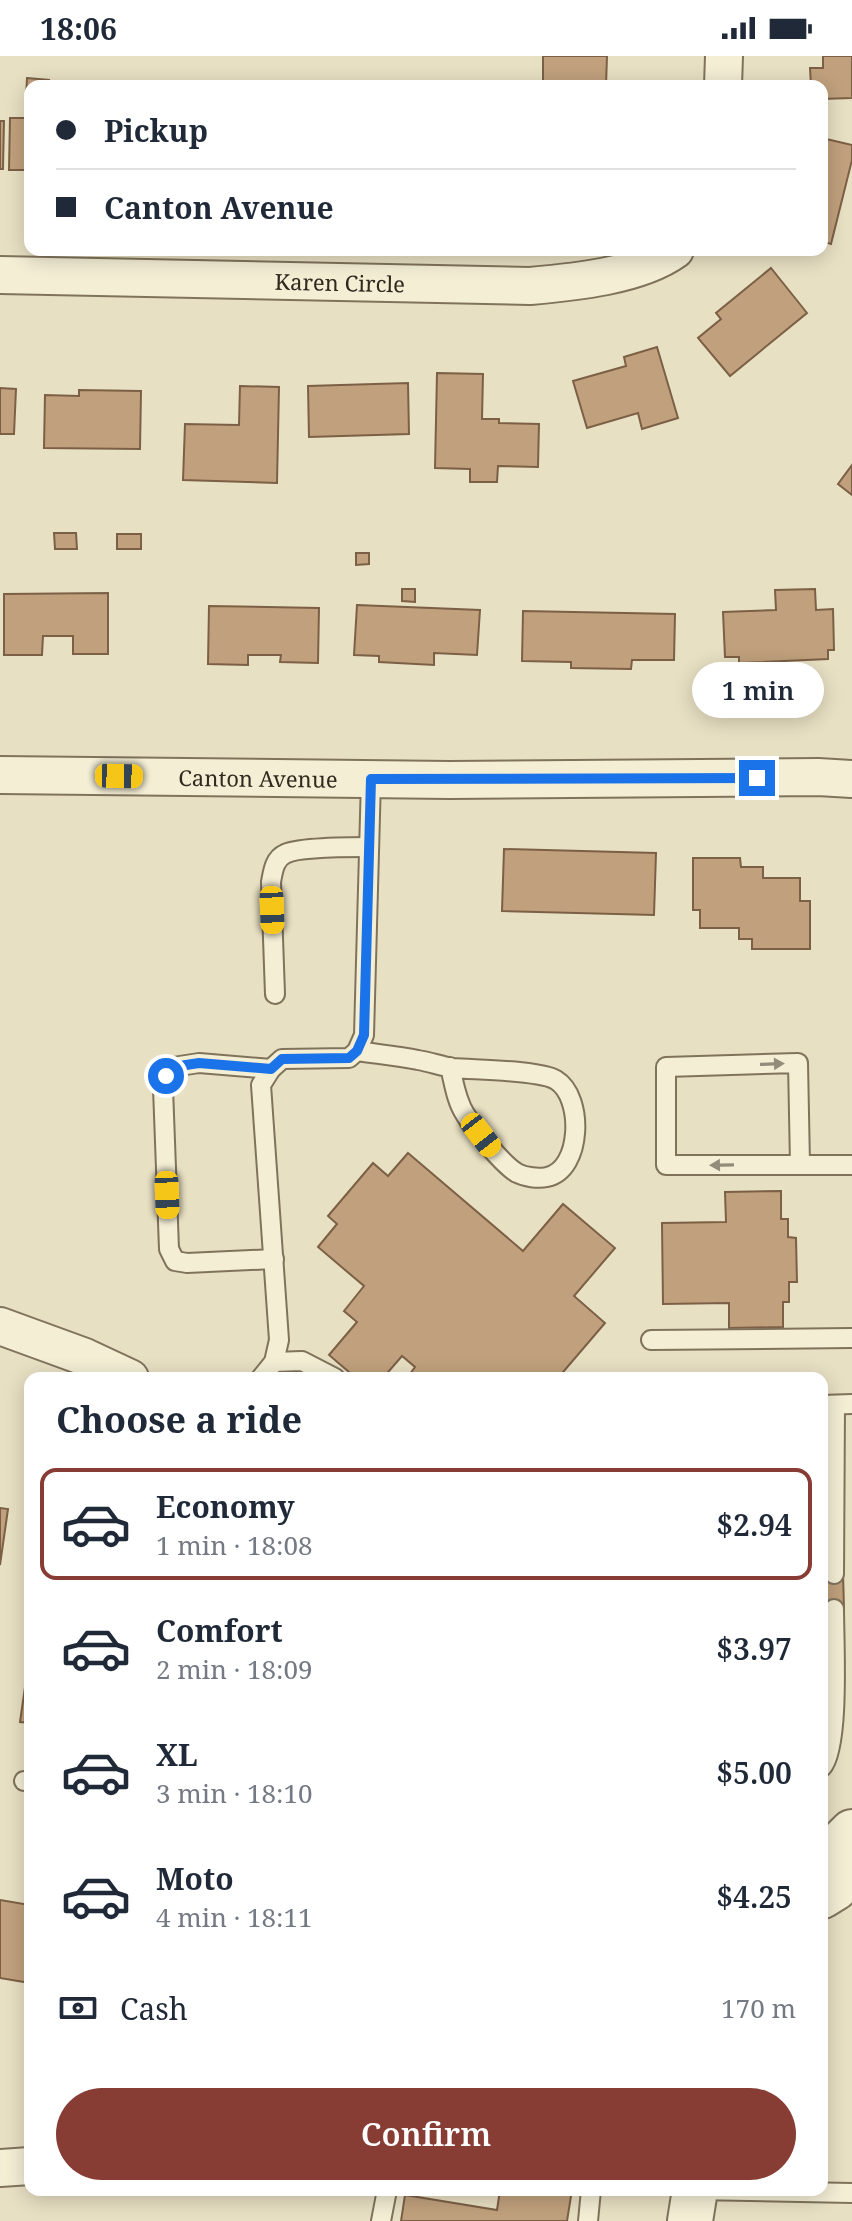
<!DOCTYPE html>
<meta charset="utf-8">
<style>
body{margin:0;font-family:"Noto Serif",serif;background:#f2f2f3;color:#1f2937;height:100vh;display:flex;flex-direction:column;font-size:30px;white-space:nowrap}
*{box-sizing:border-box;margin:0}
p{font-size:26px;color:#747a83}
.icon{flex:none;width:44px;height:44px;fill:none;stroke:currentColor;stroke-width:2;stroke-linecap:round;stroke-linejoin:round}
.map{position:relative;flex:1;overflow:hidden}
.sheet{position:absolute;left:24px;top:1316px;width:804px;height:824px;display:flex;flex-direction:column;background:#fff;border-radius:16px;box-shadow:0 4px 20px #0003}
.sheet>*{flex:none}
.hud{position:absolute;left:24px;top:24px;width:804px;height:176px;border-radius:16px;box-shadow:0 4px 20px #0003;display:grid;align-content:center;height:176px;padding:0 32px;background:#fff}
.end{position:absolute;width:36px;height:36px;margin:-18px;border:10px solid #1a73e8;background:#fff;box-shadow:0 0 0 4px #fff}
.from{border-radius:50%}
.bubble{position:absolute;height:56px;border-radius:28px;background:#fff;box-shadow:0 4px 20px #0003;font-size:26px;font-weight:600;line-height:56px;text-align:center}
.car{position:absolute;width:24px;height:48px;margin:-24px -12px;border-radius:10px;box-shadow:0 0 6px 2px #0007;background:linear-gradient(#f5c518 24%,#345 0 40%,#f5c518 0 76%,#345 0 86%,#f5c518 0)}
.hud b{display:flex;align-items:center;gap:28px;height:76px;font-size:30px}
.hud b+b{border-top:2px solid #e0e1e3}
.hud i{width:20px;height:20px;background:#1f2937}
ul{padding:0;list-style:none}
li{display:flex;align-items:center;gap:24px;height:112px;margin:0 16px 12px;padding:0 16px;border:4px solid transparent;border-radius:16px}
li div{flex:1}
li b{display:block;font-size:30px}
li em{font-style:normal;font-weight:600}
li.on{border-color:#873c34}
li>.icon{width:72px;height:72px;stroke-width:1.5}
h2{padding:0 32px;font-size:36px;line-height:96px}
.pay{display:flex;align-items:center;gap:20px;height:88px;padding:0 32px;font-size:30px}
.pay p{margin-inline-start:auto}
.action{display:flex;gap:16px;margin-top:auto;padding:16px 32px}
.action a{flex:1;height:92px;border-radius:48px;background:#873c34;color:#fff;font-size:32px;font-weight:600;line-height:92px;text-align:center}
.status{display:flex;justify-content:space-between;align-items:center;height:56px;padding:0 40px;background:#fff;direction:ltr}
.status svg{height:22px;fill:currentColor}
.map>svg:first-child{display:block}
.building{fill:#c1a17d;stroke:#7c6045;stroke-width:2}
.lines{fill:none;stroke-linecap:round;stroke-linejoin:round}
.service-casing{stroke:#80735c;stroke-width:22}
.minor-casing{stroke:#80735c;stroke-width:40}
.tertiary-casing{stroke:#80735c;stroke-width:48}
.service{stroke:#f4eed5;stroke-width:18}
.minor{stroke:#f4eed5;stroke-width:36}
.tertiary{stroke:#f4eed5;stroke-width:44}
.oneway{fill:#928c7a}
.route{stroke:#1a73e8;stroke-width:10}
.labels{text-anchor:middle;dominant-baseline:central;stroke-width:7;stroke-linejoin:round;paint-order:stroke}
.street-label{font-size:22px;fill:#31291e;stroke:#f0ead1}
</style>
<div class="status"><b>18:06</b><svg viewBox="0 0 49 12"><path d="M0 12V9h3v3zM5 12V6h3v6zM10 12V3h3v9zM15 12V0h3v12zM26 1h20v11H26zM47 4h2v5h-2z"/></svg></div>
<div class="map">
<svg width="852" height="2165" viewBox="0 0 852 2165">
<rect width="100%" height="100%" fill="#e8e0c3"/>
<!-- building -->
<g class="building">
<path d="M543 0H607L606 30H543Z"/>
<path d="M823 0H852V42L822 43V30H811L810 12H823Z"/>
<path d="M27 22 49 24 48 30H30V43L26 42Z"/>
<path d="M10 62H30V114H9Z"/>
<path d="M0 65H4L3 113H0Z"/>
<path d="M822 82 852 89V104L831 188 822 185Z"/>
<path d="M771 212 807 257 730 320 698 282 721 263 716 257Z"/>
<path d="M657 291 678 362 642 373 638 357 587 372 573 325 626 310 624 301Z"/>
<path d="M437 317 483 318 482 363H499V367L539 368 538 411 498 410 497 426H470V413L435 412Z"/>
<path d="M408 327 409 378 309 381 308 330Z"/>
<path d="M240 330 279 331 277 427 183 424 185 368 239 369Z"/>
<path d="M0 332 16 333 14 378H0Z"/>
<path d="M79 334 141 335 140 393 44 392 45 339 79 340Z"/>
<path d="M852 409V439L838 428Z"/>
<path d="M54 477H76L77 493H55Z"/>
<rect x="117" y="478" width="24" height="15"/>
<path d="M356 497H369V508L356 509Z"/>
<path d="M402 533H415V546L402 545Z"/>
<path d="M815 533 816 554 833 553 834 594H828V603L739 607V601H725L723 556 776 554 775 534Z"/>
<path d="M108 537V598H73V580H43L42 599H4V538Z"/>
<path d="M357 549 480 554 477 599 434 597V609L379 606V600L354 599Z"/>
<path d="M209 550 319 552 318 607 280 606 281 599H248V609L208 608Z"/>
<path d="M523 555 675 558 674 604H632L631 613 571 612V606L522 605Z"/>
<path d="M504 793 656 797 654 859 502 855Z"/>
<path d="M693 802H740L741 811H763V822H800V845H810V893H752V883H739V872H700V854H693Z"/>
<path d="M408 1097 523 1195 563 1148 615 1192 574 1240 605 1267 558 1322H407L415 1311 402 1300 383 1322H356L329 1299 357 1266 344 1255 364 1230 318 1191 337 1168 328 1160 373 1107 388 1120Z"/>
<path d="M781 1135V1163H788V1181L796 1182 797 1226H789V1246H783V1271L729 1272V1247L663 1248 662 1167 726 1166 725 1136Z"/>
<path d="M822 1427 824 1518 843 1517 844 1553H825V1575H822Z"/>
<path d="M0 1452 8 1453 0 1509Z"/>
<path d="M30 1596V1667L20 1666Z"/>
<path d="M0 1844 30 1849V1927L0 1922Z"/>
<path d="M500 2134H572L567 2165H401L405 2139 497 2154Z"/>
</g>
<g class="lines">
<!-- service casing -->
<g class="service-casing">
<g id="service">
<path d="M275 938 271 826C273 816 274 803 285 798 297 791 352 791 369 791"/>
<path d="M357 995C377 998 398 1000 418 1004 430 1006 441 1010 453 1012 476 1014 539 1014 556 1024 584 1041 582 1114 547 1121 538 1123 525 1121 517 1117 502 1108 474 1073 465 1058 456 1044 454 1027 450 1011"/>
<path d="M271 1013 199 1007 173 1011 166 1020 163 1032 169 1193 175 1205 187 1207 274 1203"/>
<path d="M800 1108 798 1007 666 1011V1109H852"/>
<path d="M651 1284 852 1282"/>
<path d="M274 1306 302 1305 335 1322"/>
<path d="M261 1322 274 1306 279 1284 261 1029 271 1013 282 1003 349 1002 357 995 364 979 371 723"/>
<path d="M822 1349 852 1348"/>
<path d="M834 1518 835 1349"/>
<path d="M822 1711C840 1692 834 1583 834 1553"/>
<path d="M24 1725H30"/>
<path d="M695 2134 852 2137"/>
<path d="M381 2165 387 2134"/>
<path d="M588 2165 591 2134"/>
</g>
</g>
<!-- minor casing -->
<g class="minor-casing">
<g id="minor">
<path d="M723 30 724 0"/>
<path id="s1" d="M0 219 530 230C574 226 639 220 675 194"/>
<path id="s2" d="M0 719 450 724 818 721 852 723"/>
<path d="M0 1270 85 1301 130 1322"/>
<path d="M0 2112 30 2110"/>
</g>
</g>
<!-- tertiary casing -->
<g class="tertiary-casing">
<g id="tertiary">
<path d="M822 1801 842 1786 852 1776"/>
<path d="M822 1840 835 1832 852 1817"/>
<path d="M690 2165 695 2134"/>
</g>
</g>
<!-- service -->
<use href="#service" class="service"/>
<!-- minor -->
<use href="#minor" class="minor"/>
<!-- tertiary -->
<use href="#tertiary" class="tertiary"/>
</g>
<!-- one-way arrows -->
<defs><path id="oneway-solid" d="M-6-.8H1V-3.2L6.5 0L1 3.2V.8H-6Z" transform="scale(2)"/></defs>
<g class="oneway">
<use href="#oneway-solid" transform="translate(772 1008) rotate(-2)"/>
<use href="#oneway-solid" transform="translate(722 1109) rotate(179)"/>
</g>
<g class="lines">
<!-- route -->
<path class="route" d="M166 1020 173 1011 199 1007 271 1013 282 1003 349 1002 357 995 364 979 371 723 757 722"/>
</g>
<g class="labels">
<!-- street labels -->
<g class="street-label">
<text stroke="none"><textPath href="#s1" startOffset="340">Karen Circle</textPath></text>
<text stroke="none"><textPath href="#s2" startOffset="258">Canton Avenue</textPath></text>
</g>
</g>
</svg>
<i class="end from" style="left:166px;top:1020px"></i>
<i class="end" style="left:757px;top:722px"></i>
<div class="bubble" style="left:692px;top:606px;width:132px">1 min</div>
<i class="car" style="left:119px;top:720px;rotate:91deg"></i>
<i class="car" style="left:272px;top:854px;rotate:178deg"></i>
<i class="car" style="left:481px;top:1079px;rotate:142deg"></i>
<i class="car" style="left:167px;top:1139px;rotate:178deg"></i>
<div class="hud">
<b><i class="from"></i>Pickup</b>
<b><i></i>Canton Avenue</b>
</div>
<section class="sheet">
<h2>Choose a ride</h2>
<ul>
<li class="on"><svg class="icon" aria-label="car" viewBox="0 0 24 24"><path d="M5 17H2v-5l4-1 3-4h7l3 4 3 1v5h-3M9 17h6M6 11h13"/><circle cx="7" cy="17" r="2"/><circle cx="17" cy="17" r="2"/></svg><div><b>Economy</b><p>1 min · 18:08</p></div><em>$2.94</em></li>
<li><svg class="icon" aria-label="car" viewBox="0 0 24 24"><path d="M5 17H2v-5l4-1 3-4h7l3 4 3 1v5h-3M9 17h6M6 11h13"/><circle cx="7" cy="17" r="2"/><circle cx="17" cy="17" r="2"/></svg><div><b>Comfort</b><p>2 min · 18:09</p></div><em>$3.97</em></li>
<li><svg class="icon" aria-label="car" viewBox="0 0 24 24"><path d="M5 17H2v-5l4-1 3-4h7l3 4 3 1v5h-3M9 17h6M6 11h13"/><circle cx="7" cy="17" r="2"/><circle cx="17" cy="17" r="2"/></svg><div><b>XL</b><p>3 min · 18:10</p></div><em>$5.00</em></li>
<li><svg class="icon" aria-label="car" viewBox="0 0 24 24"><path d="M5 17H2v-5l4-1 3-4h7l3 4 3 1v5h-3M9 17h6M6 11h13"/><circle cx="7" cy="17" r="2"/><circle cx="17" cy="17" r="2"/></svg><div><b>Moto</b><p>4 min · 18:11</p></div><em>$4.25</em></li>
</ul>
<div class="pay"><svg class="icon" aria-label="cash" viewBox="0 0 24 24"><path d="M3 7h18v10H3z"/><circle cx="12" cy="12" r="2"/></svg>Cash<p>170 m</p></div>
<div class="action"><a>Confirm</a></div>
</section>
</div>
